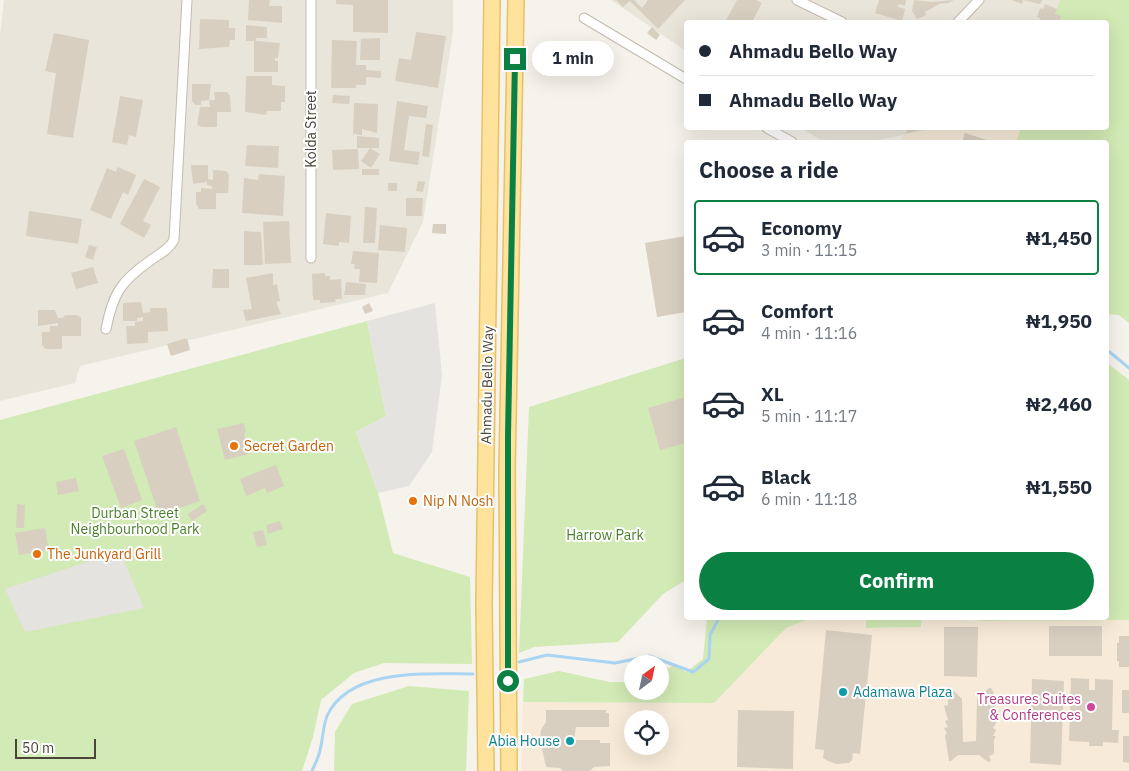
<!DOCTYPE html>
<meta charset="utf-8">
<style>
body{margin:0;font-family:"IBM Plex Sans",sans-serif;background:#f6f6f7;color:#1f2937;height:100vh;display:flex;flex-direction:column;font-size:19px;white-space:nowrap}
*{box-sizing:border-box;margin:0}
p{font-size:16px;color:#747a83}
.icon{flex:none;width:28px;height:28px;fill:none;stroke:currentColor;stroke-width:2;stroke-linecap:round;stroke-linejoin:round}
.map{position:relative;flex:1;overflow:hidden}
.drawer{position:absolute;left:684px;top:140px;width:425px;height:480px;display:flex;flex-direction:column;background:#fff;border-radius:5px;box-shadow:0 5px 20px #0002}
.drawer>*{flex:none}
.banner{position:absolute;left:684px;top:20px;width:425px;height:110px;border-radius:5px;box-shadow:0 5px 20px #0002;display:grid;align-content:center;height:110px;padding:0 15px;background:#fff}
.needle{width:32px;rotate:33deg}
.fabs{position:absolute;left:624px;top:655px;display:grid;gap:10px}
.fabs a{display:grid;place-items:center;width:45px;height:45px;border-radius:50%;background:#fff;box-shadow:0 5px 20px #0002;font-size:25px}
.scale{position:absolute;left:15px;bottom:12px;width:81px;box-sizing:border-box;padding-left:5px;border:2px solid #4b4439;border-top:0;font-size:14px;line-height:18px;white-space:nowrap;color:#4b4439;-webkit-text-stroke:4px #fff;paint-order:stroke}
.end{position:absolute;width:22px;height:22px;margin:-11px;border:6px solid #0b8043;background:#fff;box-shadow:0 0 0 2px #fff}
.from{border-radius:50%}
.bubble{position:absolute;height:35px;border-radius:18px;background:#fff;box-shadow:0 5px 20px #0002;font-size:16px;font-weight:700;line-height:35px;text-align:center}
.banner b{display:flex;align-items:center;gap:18px;height:48px;font-size:19px}
.banner b+b{border-top:1px solid #e0e1e3}
.banner i{width:12px;height:12px;background:#1f2937}
ul{padding:0;list-style:none}
li{display:flex;align-items:center;gap:15px;height:75px;margin:0 10px 8px;padding:0 5px;border:2px solid transparent;border-radius:5px}
li div{flex:1}
li b{display:block;font-size:19px}
li em{font-style:normal;font-weight:700}
li.current{border-color:#0b8043}
li>.icon{width:45px;height:45px;stroke-width:1.5}
h2{padding:0 15px;font-size:22px;line-height:60px}
.primary-button{display:flex;gap:10px;margin-top:auto;padding:10px 15px}
.primary-button a{flex:1;height:58px;border-radius:30px;background:#0b8043;color:#fff;font-size:20px;font-weight:700;line-height:58px;text-align:center}
.map>svg:first-child{display:block}
.residential{fill:#eae5da}
.commercial{fill:#f7ead8;fill-rule:evenodd}
.green{fill:#d2eab5}
.parking{fill:#e5e3e0}
.lines{fill:none;stroke-linecap:round;stroke-linejoin:round}
.stream{stroke:#a9d4f2;stroke-width:3}
.building{fill:#d8cfc1}
.minor-casing{stroke:#c2bbae;stroke-width:11}
.primary-casing{stroke:#e6c16a;stroke-width:18}
.minor{stroke:#fff;stroke-width:9}
.primary{stroke:#ffe39c;stroke-width:15}
.route{stroke:#0b8043;stroke-width:6}
.food-dot{fill:#e8710a;stroke:#fff;stroke-width:2}
.culture-dot{fill:#0f9aa8;stroke:#fff;stroke-width:2}
.hotel-dot{fill:#d1479c;stroke:#fff;stroke-width:2}
.labels{text-anchor:middle;dominant-baseline:central;stroke-width:4;stroke-linejoin:round;paint-order:stroke}
.street-label{font-size:14px;fill:#4b4439;stroke:#fff}
.food-label{font-size:14px;fill:#c56008;stroke:#fff;text-anchor:start}
.park-label{font-size:14px;fill:#4a7f2a;stroke:#fff}
.culture-label{font-size:14px;fill:#0d838f;stroke:#fff;text-anchor:start}
.hotel-label{font-size:14px;fill:#b23c85;stroke:#fff;text-anchor:end}
</style>
<div class="map">
<svg width="1129" height="771" viewBox="0 0 1129 771">
<rect width="100%" height="100%" fill="#f6f3ec"/>
<!-- residential -->
<g class="residential">
<path d="M4 0H453V32L423 222 388 293 80 366 75 383 0 401V34Z"/>
<path d="M611 0H1060L1052 22H686V51Z"/>
<path d="M801 128H938L869 142H824Z"/>
</g>
<!-- commercial -->
<g class="commercial">
<path d="M938 128H1021L1016 142H901V136Z"/>
<path d="M866 618V628L922 627V618L986 621 1129 620V771H521L523 702 714 703 785 628 806 620ZM632 719H660V746H632Z"/>
</g>
<!-- green -->
<g class="green">
<path d="M1060 0H1129V323L1119 315 1106 314V142H1016L1021 128H1106V22H1052Z"/>
<path d="M367 321 386 416 356 432 378 493 393 553 470 577 472 664 384 663 354 673 321 700 313 737 302 771H0V420Z"/>
<path d="M686 358V580L663 594 618 642 534 647 519 653 529 407Z"/>
<path d="M1106 362 1129 380V620L986 621 951 618H1106Z"/>
<path d="M707 618H922L921 627 866 628V619L806 620 786 628 714 703 523 702 524 679 559 671 610 682H632V691H660V673L674 665 686 672 703 659Z"/>
<path d="M409 686 469 691 466 771H334L335 732 352 704Z"/>
</g>
<!-- parking -->
<g class="parking">
<path d="M435 303 442 375 432 452 409 486 378 493 356 432 386 416 367 321Z"/>
<path d="M120 551 144 608 25 632 5 589Z"/>
</g>
<g class="lines">
<!-- stream -->
<g class="stream">
<path d="M1106 349 1129 368"/>
<path d="M519 662 547 655 615 663 650 656 693 672 709 659 710 635 719 618"/>
<path d="M312 771C315 764 319 757 320 750 323 739 323 726 327 716 349 667 429 674 473 674"/>
</g>
</g>
<!-- building -->
<g class="building">
<path d="M249 0H270L269 6H282V23L248 20Z"/>
<path d="M336 0H388V33L353 32V5L336 4Z"/>
<path d="M616 0H634L642 8 648 0H685L658 29 630 1 623 7Z"/>
<path d="M737 0H756L762 3 752 22H725Z"/>
<path d="M879 0H906L905 6 899 4 898 7 905 9 902 21 875 13Z"/>
<path d="M914 0 932 2 954 0 946 4 945 3 939 4 925 12 926 15 917 19 912 11Z"/>
<path d="M1012 0H1042L1040 4 1023 0 1022 4Z"/>
<path d="M1045 4 1057 9 1055 14 1061 16 1059 22H1039L1040 18 1037 17 1040 8 1043 9Z"/>
<path d="M200 19 229 20V28H235V40H230L229 47 199 49Z"/>
<path d="M246 25 267 27V38H256V41L280 43 278 58H275V61H278V72H254V41H246Z"/>
<path d="M652 27 660 35 656 40 647 33Z"/>
<path d="M416 32 446 36 438 88 395 81 399 58 411 60Z"/>
<path d="M54 33 89 40 73 138 47 134 56 73 45 71Z"/>
<path d="M380 38V60H360L361 39Z"/>
<path d="M332 40 357 41 356 65H366V70L381 71V78L366 77V85H356V88H331Z"/>
<path d="M246 76H272V85L285 86V102H281V111H267L266 115 245 112Z"/>
<path d="M192 84H211L209 100H215L214 92H227L230 96 231 112H217V127H202L197 125 200 107H210L209 100 201 101V105H195L192 101Z"/>
<path d="M333 95 350 96 349 104 332 103Z"/>
<path d="M120 96 143 100 136 137 129 135 127 145 112 142Z"/>
<path d="M397 101 428 106 426 118 409 116 404 150 420 152 418 165 389 161Z"/>
<path d="M354 103 378 104 377 133 362 129V135L353 134Z"/>
<path d="M426 124 433 125 429 157 422 156Z"/>
<path d="M906 128H930L907 133Z"/>
<path d="M965 133 993 142H962Z"/>
<path d="M357 136 379 138V148H370L380 154 371 168 361 161 370 148H357Z"/>
<path d="M247 145 279 146 278 168 245 166Z"/>
<path d="M358 149 359 169 333 170 332 150Z"/>
<path d="M191 165H208V179L213 180V170L226 171 229 175 228 193H216V209H199L196 204V192H201V188L212 189V186L207 185V182L193 184Z"/>
<path d="M118 167 136 175 128 195 123 192 111 219 90 210 107 168 116 172Z"/>
<rect x="362" y="169" width="17" height="6"/>
<path d="M259 174 285 176 283 216 242 213 244 178 258 180Z"/>
<path d="M144 179 160 187 143 221 151 225 144 238 120 224Z"/>
<path d="M418 181 425 182 423 192 416 191Z"/>
<rect x="388" y="183" width="9" height="8"/>
<path d="M406 198H423L422 216H406Z"/>
<path d="M365 207 377 208 375 243H363Z"/>
<path d="M29 211 82 219 78 244 26 236Z"/>
<path d="M326 213 351 216 349 243 339 242V246L323 244Z"/>
<path d="M289 221 291 263 265 264 263 222Z"/>
<path d="M433 224H446V234L432 233Z"/>
<path d="M380 225 407 228 405 252 378 250Z"/>
<path d="M244 231 261 232 263 265H244Z"/>
<path d="M686 236V312L657 317 645 243Z"/>
<path d="M89 245 97 247 93 260 85 257Z"/>
<path d="M353 251 379 253 377 283 359 282 360 269H354L355 264H351Z"/>
<path d="M93 267 98 283 76 289 71 273Z"/>
<path d="M213 269H229V288H212Z"/>
<path d="M273 273V285L277 284 280 301 276 302 281 314 246 321 243 310 252 309 246 278Z"/>
<path d="M325 273V276H330V280L341 279 342 299H335L336 302 320 303V300H313L312 274Z"/>
<path d="M346 282 366 284 365 295H344Z"/>
<path d="M141 302 143 313 150 312V308H167L168 331 148 332V343L127 344 126 326H135V322L143 321V317L137 318V321H123V303Z"/>
<path d="M369 303 373 311 365 314 362 307Z"/>
<path d="M38 310H55L58 318H63L65 315H77L81 318V336H62V349H46L42 345V332H50V326H58V323L38 326Z"/>
<path d="M187 338 190 350 171 356 167 344Z"/>
<path d="M686 397V443L660 450 648 408Z"/>
<path d="M244 423 246 432 244 433 249 454 225 460 217 429Z"/>
<path d="M176 427 200 501 159 515 134 441Z"/>
<path d="M124 449 142 500 121 508 102 456Z"/>
<path d="M276 465 284 486 267 493 265 488 246 496 240 479Z"/>
<path d="M76 478 79 491 58 495 56 482Z"/>
<path d="M17 504 25 505 24 528H16Z"/>
<path d="M203 504 207 511 192 521 188 514Z"/>
<path d="M280 521 283 529 268 534 266 525Z"/>
<path d="M45 528 49 550 19 555 15 533Z"/>
<path d="M263 530 267 545 257 547 253 532Z"/>
<rect x="1049" y="626" width="53" height="30"/>
<path d="M944 627H978L977 677 944 676Z"/>
<path d="M826 630 872 635 860 754 853 753 852 760 849 763 836 764 828 761 823 758 824 750 815 749Z"/>
<path d="M1119 636H1129V667H1119V661H1117V643H1119Z"/>
<path d="M1071 678 1089 679V690H1095V679L1113 680 1112 730H1119L1118 743 1103 742V746H1089V742L1069 741Z"/>
<path d="M1032 679 1064 681 1061 765 1030 763Z"/>
<path d="M949 686 962 699 963 742 976 741 977 699 989 688H991L994 693 993 705 995 706 993 713 996 714 993 720 997 721 993 728 996 730 993 736H996L994 740V754L989 756 991 761 988 762 979 755H958L951 761H949L945 735 947 733 944 728 948 727 945 721 948 720 944 706 948 705Z"/>
<rect x="1122" y="690" width="7" height="23"/>
<path d="M546 710H606V713H609V727H576L574 740H600V743H610V766L594 767 590 771H563L560 768 546 767 540 739 541 730 546 722Z"/>
<path d="M738 710 794 711 793 769 737 767Z"/>
<path d="M1123 736H1129V763L1123 762Z"/>
</g>
<g class="lines">
<!-- minor casing -->
<g class="minor-casing">
<g id="minor">
<path d="M797 0 842 22"/>
<path d="M584 18 686 79"/>
<path d="M958 22 979 0"/>
<path d="M767 128 792 142"/>
<path d="M311 258V0"/>
<path d="M106 329C113 293 121 281 151 260 161 253 168 250 174 240L187 0"/>
</g>
</g>
<!-- primary casing -->
<g class="primary-casing">
<g id="primary">
<path d="M486 771 484 605 492 0"/>
<path d="M509 771 507 471 516 0"/>
</g>
</g>
<!-- minor -->
<use href="#minor" class="minor"/>
<!-- primary -->
<use href="#primary" class="primary"/>
</g>
<g class="lines">
<!-- route -->
<path class="route" d="M508 681V435L515 59"/>
</g>
<!-- markers -->
<g class="food-dot">
<circle cx="234" cy="446" r="5"/>
<circle cx="413" cy="501" r="5"/>
<circle cx="37" cy="554" r="5"/>
</g>
<g class="culture-dot">
<circle cx="843" cy="692" r="5"/>
<circle cx="570" cy="741" r="5"/>
</g>
<circle class="hotel-dot" cx="1091" cy="707" r="5"/>
<g class="labels">
<!-- street labels -->
<g class="street-label">
<text transform="translate(311 129) rotate(-90)">Kolda Street</text>
<text transform="translate(487 385) rotate(-89)">Ahmadu Bello Way</text>
</g>
<!-- food labels -->
<g class="food-label">
<text x="244" y="446">Secret Garden</text>
<text x="423" y="501">Nip N Nosh</text>
<text x="47" y="554">The Junkyard Grill</text>
</g>
<!-- park labels -->
<g class="park-label">
<text x="135" y="513">Durban Street<tspan x="135" dy="16">Neighbourhood Park</tspan></text>
<text x="605" y="535">Harrow Park</text>
</g>
<!-- culture labels -->
<g class="culture-label">
<text x="853" y="692">Adamawa Plaza</text>
<text x="560" y="741" text-anchor="end">Abia House</text>
</g>
<!-- hotel labels -->
<g class="hotel-label">
<text x="1081" y="699">Treasures Suites<tspan x="1081" dy="16">&amp; Conferences</tspan></text>
</g>
</g>
</svg>
<div class="fabs">
<a><svg class="needle" viewBox="-14 -14 28 28"><path d="M0-13l5 13h-10z" fill="#e53935"/><path d="M0 13l5-13h-10z" fill="#747a83"/></svg></a>
<a><svg class="icon" aria-label="locate" viewBox="0 0 24 24"><circle cx="12" cy="12" r="6"/><path d="M12 2v4M12 18v4M2 12h4M18 12h4"/></svg></a>
</div>
<div class="scale">50 m</div>
<i class="end from" style="left:508px;top:681px"></i>
<i class="end" style="left:515px;top:59px"></i>
<div class="bubble" style="left:532px;top:41px;width:82px">1 min</div>
<div class="banner">
<b><i class="from"></i>Ahmadu Bello Way</b>
<b><i></i>Ahmadu Bello Way</b>
</div>
<section class="drawer">
<h2>Choose a ride</h2>
<ul>
<li class="current"><svg class="icon" aria-label="car" viewBox="0 0 24 24"><path d="M5 17H2v-5l4-1 3-4h7l3 4 3 1v5h-3M9 17h6M6 11h13"/><circle cx="7" cy="17" r="2"/><circle cx="17" cy="17" r="2"/></svg><div><b>Economy</b><p>3 min · 11:15</p></div><em>₦1,450</em></li>
<li><svg class="icon" aria-label="car" viewBox="0 0 24 24"><path d="M5 17H2v-5l4-1 3-4h7l3 4 3 1v5h-3M9 17h6M6 11h13"/><circle cx="7" cy="17" r="2"/><circle cx="17" cy="17" r="2"/></svg><div><b>Comfort</b><p>4 min · 11:16</p></div><em>₦1,950</em></li>
<li><svg class="icon" aria-label="car" viewBox="0 0 24 24"><path d="M5 17H2v-5l4-1 3-4h7l3 4 3 1v5h-3M9 17h6M6 11h13"/><circle cx="7" cy="17" r="2"/><circle cx="17" cy="17" r="2"/></svg><div><b>XL</b><p>5 min · 11:17</p></div><em>₦2,460</em></li>
<li><svg class="icon" aria-label="car" viewBox="0 0 24 24"><path d="M5 17H2v-5l4-1 3-4h7l3 4 3 1v5h-3M9 17h6M6 11h13"/><circle cx="7" cy="17" r="2"/><circle cx="17" cy="17" r="2"/></svg><div><b>Black</b><p>6 min · 11:18</p></div><em>₦1,550</em></li>
</ul>
<div class="primary-button"><a>Confirm</a></div>
</section>
</div>
